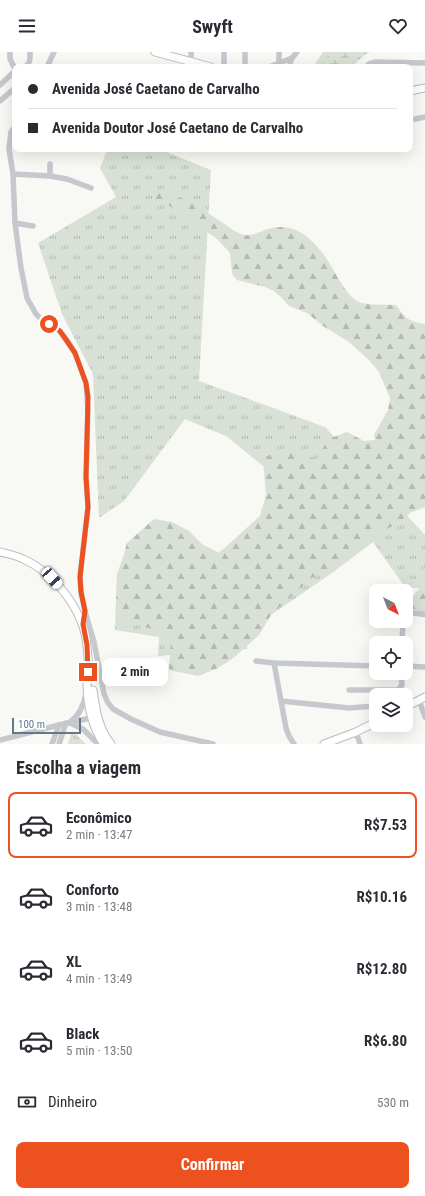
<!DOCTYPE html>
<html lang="pt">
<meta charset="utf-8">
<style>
body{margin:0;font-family:"Roboto Condensed",sans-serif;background:#f7f7f7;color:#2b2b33;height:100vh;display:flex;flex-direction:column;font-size:15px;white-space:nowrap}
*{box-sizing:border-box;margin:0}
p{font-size:13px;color:#7c7c81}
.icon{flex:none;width:22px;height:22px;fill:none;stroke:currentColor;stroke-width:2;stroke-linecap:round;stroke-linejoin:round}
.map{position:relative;height:692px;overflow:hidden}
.details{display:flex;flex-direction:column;background:#fff;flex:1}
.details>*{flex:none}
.hud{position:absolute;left:12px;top:12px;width:401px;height:88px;border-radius:8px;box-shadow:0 4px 16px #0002;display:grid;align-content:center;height:88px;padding:0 16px;background:#fff}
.needle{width:26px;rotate:138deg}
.buttons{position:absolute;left:369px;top:532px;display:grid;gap:8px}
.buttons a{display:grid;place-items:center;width:44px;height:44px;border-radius:8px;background:#fff;box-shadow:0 4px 16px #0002;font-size:20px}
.scale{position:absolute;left:12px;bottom:10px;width:69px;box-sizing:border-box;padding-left:4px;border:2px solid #657888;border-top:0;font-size:11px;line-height:14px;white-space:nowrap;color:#657888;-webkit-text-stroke:3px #fff;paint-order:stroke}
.end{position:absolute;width:18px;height:18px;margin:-9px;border:5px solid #ed511f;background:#fff;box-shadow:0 0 0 2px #fff}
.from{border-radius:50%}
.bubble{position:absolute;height:28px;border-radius:8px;background:#fff;box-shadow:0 4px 16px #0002;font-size:13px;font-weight:700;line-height:28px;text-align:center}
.car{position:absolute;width:12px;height:24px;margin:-12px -6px;border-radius:5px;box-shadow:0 0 3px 1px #0007;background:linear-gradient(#fff 24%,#345 0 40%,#fff 0 76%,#345 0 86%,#fff 0)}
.hud b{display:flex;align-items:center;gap:14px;height:38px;font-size:15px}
.hud b+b{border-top:1px solid #e1e1e2}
.hud i{width:10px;height:10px;background:#2b2b33}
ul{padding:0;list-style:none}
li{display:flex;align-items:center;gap:12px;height:66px;margin:0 8px 6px;padding:0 8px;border:2px solid transparent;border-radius:8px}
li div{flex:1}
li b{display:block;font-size:15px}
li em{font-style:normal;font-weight:700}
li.on{border-color:#ed511f}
li>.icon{width:36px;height:36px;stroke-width:1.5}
h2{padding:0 16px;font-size:18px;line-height:48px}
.pay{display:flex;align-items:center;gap:10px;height:44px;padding:0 16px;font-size:15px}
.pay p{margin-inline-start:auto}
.primary-button{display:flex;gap:8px;margin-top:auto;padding:8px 16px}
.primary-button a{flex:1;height:46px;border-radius:8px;background:#ed511f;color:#fff;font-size:16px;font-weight:700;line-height:46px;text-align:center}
header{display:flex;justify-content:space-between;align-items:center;height:52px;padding:0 16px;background:#fff;font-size:18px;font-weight:700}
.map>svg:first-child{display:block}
.grass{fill:url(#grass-tufts)}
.forest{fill:url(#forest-firs)}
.wetland{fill:url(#wetland-marsh)}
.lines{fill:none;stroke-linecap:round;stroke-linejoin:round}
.major-casing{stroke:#b8bcc0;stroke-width:9}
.minor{stroke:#c5c9cd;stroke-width:5.5}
.major{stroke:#fff;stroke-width:7}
.route{stroke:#ed511f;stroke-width:5}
</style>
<header><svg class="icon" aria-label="menu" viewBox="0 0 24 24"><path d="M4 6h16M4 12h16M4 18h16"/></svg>Swyft<svg class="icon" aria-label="heart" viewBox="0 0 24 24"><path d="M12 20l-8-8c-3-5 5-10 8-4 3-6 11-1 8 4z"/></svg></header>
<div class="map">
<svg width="425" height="692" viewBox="0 0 425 692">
<defs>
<pattern id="grass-tufts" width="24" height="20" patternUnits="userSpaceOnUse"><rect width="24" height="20" fill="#d9e0d6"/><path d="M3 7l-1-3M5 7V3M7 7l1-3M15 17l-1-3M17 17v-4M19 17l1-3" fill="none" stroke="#b4bab3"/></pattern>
<pattern id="forest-firs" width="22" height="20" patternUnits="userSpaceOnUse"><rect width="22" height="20" fill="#d9e0d6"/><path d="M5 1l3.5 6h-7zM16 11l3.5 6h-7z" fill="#b4bab3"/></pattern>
<pattern id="wetland-marsh" width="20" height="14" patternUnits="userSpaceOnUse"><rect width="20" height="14" fill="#d9e0d6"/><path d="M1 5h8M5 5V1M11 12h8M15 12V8" fill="none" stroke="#b4bab3"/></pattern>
</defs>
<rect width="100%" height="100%" fill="#f8f8f5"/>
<!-- grass -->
<g class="grass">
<path d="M114 97H159L211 118 199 329 325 375 425 483V537L405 535 373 490 332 521 249 578 247 597 158 604 159 585 115 578 117 522 126 497 212 505 265 468 267 417 226 384 185 367 124 449 99 466 93 322 62 262 38 191 116 145 100 116 106 101Z"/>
<path d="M72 679 86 692H68Z"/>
</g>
<!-- forest -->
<g class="forest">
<path d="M323 0H368L356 11 354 15H313Z"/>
<path d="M152 140C179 139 201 157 223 171 229 175 237 182 245 183 253 184 261 179 268 177 277 174 289 174 298 179 310 185 321 198 328 209 336 221 346 244 359 250 370 254 385 252 396 253 406 267 408 269 425 272V455L410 461 396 473 378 480 339 515 311 526 271 563 259 583 232 607 216 617 198 624 169 618 171 589 156 578 118 568 116 550 117 529 127 491 154 467 172 470 189 479 202 492 219 501 260 464 266 443 263 407 279 398 317 407 328 387 347 380 364 389 375 388 374 383 388 358 390 346 379 320 369 308 349 290 323 274 307 261 289 254 281 245 274 239 265 235 237 228 232 222 230 201 217 187 201 176 180 160 148 142Z"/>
<path d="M425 531V565H420L406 553 417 539Z"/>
</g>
<!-- wetland -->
<path class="wetland" d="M329 0H370L342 15H324Z"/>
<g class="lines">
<!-- major casing -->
<g class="major-casing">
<g id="major">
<path d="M155 0 211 15"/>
<path d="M410 39 425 36"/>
<path d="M0 500C8 502 16 503 23 507 55 521 85 560 87 595 88 603 89 611 88 619 88 622 87 625 87 628 87 650 91 674 104 692"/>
<path d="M93 638C96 658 98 676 111 692"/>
<path d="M406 655 425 645"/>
<path d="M324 692 356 680 376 670"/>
</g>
</g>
<!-- minor -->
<g class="minor">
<path d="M10 0V7L15 17"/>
<path d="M191 0V10"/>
<path d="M224 0V15"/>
<path d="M292 6 297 0"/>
<path d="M279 11V0"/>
<path d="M24 15C31 12 30 6 30 0"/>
<path d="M47 15 54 0"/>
<path d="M245 15V0"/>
<path d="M269 15 292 6 289 15"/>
<path d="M366 15 369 12 376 10 425 11"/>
<path d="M0 33 15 19"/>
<path d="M0 49 15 36"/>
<path d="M415 67 425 65"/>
<path d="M15 74 11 80 9 97 13 122 15 171 21 216 27 246 36 262 41 267 56 275 67 288 75 301 86 331 88 358 86 425 88 455 80 525 81 540 85 559 83 572"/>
<path d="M13 122 50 124 67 127 91 136"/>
<path d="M50 124V112"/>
<path d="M15 171 33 174"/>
<path d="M86 563 94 590 104 642 108 651 113 657 131 667 160 680 213 692"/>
<path d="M406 564 410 561 425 562"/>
<path d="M402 591 403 569"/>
<path d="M256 609 274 611 376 614"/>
<path d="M274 611 286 676 289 684 294 692"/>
<path d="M406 614 425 615"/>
<path d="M349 638H398L402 633 401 621"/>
<path d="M419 648 425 665"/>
<path d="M281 649 349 656 376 654"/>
<path d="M70 670C80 663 84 653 86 641"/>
<path d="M70 671 83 677 98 692"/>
<path d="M356 680 360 692"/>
<path d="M0 688 59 673 95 665"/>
<path d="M52 692 59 673"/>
<path d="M59 692 66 671"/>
</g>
<!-- major -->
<use href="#major" class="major"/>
</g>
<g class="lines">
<!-- route -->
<path class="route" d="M49 272 60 279 75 301 86 331 88 345 86 425 88 455 80 525 81 540 85 559 83 572 87 593 88 620"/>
</g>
</svg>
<div class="buttons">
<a><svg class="needle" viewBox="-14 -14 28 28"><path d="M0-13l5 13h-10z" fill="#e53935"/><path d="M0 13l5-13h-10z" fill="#7c7c81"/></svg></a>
<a><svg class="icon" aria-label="locate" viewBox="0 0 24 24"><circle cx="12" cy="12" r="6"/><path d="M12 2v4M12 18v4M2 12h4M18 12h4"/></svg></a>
<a><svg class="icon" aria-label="layers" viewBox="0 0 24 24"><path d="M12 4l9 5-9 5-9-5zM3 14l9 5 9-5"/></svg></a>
</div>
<div class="scale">100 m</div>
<i class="end from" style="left:49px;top:272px"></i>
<i class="end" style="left:88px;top:620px"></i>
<div class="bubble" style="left:102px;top:606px;width:66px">2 min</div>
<i class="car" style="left:52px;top:526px;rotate:138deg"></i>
<div class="hud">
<b><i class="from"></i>Avenida José Caetano de Carvalho</b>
<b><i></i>Avenida Doutor José Caetano de Carvalho</b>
</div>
</div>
<section class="details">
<h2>Escolha a viagem</h2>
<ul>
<li class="on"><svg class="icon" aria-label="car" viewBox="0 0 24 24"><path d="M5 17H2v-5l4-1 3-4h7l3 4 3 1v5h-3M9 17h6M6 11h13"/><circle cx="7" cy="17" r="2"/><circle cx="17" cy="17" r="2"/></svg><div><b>Econômico</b><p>2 min · 13:47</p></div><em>R$7.53</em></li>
<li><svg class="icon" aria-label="car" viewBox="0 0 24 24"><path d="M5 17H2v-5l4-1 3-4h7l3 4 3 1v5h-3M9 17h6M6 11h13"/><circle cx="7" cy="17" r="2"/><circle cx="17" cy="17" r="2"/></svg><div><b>Conforto</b><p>3 min · 13:48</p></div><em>R$10.16</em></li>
<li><svg class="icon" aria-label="car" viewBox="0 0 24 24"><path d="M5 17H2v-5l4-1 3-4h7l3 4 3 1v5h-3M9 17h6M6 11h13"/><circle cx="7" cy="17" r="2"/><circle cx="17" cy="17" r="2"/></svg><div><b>XL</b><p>4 min · 13:49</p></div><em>R$12.80</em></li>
<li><svg class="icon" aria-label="car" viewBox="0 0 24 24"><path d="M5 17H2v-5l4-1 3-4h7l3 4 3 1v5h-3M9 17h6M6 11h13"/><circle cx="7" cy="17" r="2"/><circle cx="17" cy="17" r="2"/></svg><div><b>Black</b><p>5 min · 13:50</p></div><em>R$6.80</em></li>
</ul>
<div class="pay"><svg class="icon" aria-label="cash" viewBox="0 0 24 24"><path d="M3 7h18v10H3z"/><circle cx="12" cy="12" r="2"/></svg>Dinheiro<p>530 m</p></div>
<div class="primary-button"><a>Confirmar</a></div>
</section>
